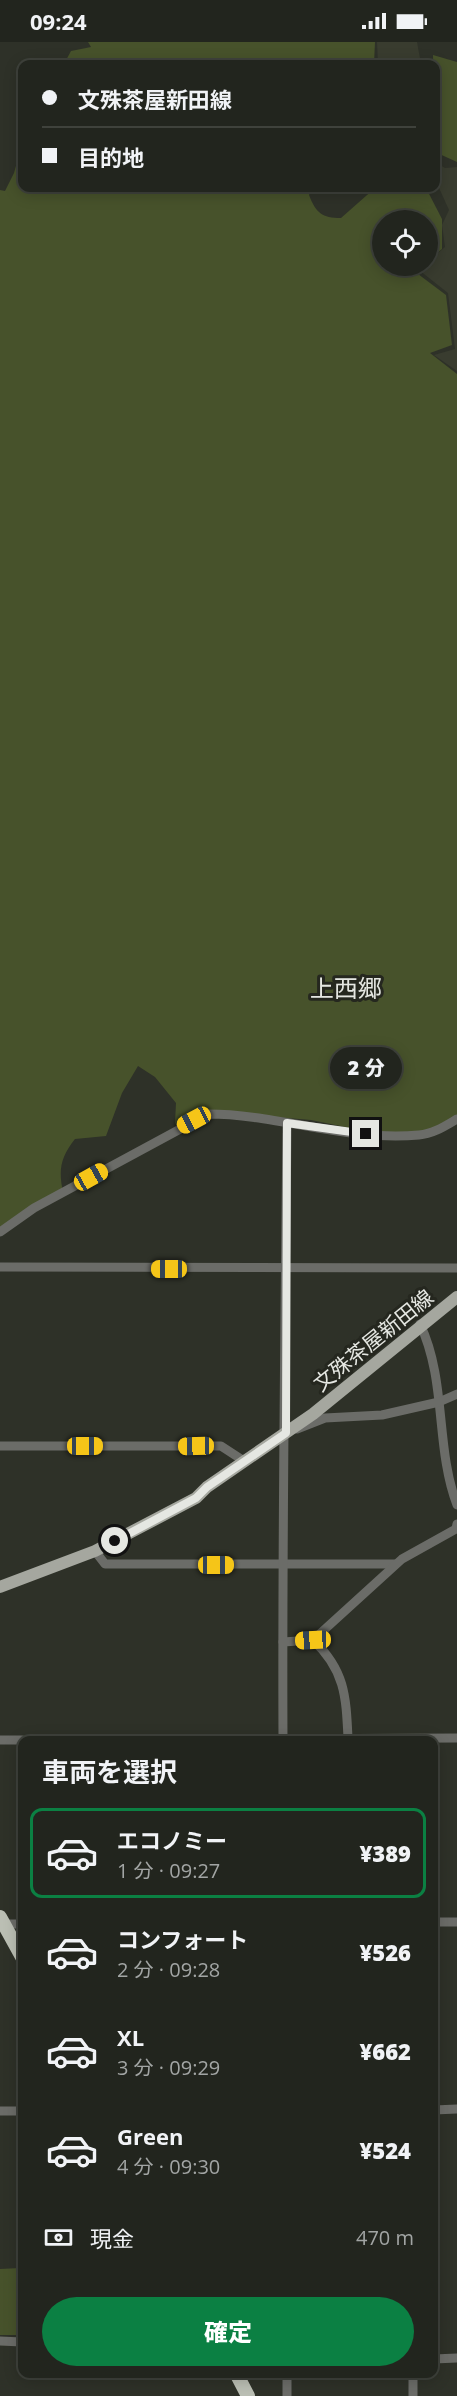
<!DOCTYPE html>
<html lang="ja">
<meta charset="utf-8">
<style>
body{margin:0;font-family:"Open Sans","Noto Sans JP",sans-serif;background:#2e312b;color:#f1f3f6;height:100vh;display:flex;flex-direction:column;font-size:22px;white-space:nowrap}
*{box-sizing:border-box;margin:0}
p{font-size:20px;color:#a2a5a4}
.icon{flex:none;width:33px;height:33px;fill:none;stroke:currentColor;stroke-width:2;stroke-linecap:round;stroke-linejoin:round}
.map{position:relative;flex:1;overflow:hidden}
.details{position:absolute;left:18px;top:1694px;width:420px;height:642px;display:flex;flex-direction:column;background:#22251e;border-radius:12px;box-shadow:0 3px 15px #0003,0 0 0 2px #3f423c}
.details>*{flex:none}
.banner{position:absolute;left:18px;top:18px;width:422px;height:132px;border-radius:12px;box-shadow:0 3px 15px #0003,0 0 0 2px #3f423c;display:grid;align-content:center;height:132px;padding:0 24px;background:#22251e}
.controls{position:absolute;left:372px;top:168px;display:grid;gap:12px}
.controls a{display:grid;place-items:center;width:66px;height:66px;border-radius:50%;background:#22251e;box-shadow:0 3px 15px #0003,0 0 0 2px #3f423c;font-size:30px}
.end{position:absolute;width:27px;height:27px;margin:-14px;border:8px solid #e5e7e2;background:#111;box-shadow:0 0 0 3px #111}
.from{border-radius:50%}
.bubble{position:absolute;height:42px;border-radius:21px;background:#22251e;box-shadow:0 3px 15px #0003,0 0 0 2px #3f423c;font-size:20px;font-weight:800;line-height:42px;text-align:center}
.car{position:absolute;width:18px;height:36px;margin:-18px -9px;border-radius:8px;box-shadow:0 0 4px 2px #0007;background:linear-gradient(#f5c518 24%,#345 0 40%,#f5c518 0 76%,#345 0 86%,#f5c518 0)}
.banner b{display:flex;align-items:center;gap:21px;height:57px;font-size:22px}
.banner b+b{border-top:2px solid #3f423c}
.banner i{width:15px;height:15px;background:#f1f3f6}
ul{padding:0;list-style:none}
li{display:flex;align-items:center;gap:18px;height:90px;margin:0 12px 9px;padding:0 12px;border:3px solid transparent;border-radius:12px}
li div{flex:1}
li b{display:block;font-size:22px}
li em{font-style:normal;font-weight:800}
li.selected{border-color:#0b8043}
li>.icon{width:54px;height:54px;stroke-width:1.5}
h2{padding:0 24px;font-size:27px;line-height:72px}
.pay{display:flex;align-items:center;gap:15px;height:66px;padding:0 24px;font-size:22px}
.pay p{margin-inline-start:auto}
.primary-button{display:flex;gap:12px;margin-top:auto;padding:12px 24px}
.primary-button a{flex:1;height:69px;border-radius:36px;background:#0b8043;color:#fff;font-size:24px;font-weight:800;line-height:69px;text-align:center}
.status{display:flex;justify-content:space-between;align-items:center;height:42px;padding:0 30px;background:#22251e;direction:ltr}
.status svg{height:16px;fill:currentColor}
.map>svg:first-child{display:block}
.built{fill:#393c2f}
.green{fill:#47522b}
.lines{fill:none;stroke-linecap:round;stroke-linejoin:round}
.minor{stroke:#6b6c68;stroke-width:9}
.major{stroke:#a5a79f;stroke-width:12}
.highway{stroke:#bbbfb4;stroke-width:14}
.route{stroke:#e5e7e2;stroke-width:8}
.labels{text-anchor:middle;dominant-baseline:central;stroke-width:6;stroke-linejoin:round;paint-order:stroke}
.street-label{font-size:21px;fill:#e5e7e2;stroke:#25271f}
.quarter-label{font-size:24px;fill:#e5e7e2;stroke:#25271f}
</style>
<div class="status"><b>09:24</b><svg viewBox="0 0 49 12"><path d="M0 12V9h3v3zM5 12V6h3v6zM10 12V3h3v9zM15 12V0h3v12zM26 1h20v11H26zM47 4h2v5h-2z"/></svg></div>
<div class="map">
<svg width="457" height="2354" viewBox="0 0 457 2354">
<rect width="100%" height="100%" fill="#2e3128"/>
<!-- built -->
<g class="built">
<path d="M377 0H417L421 22H378Z"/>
<path d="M435 120 445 126 457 125V329L434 313 455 307 448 251 419 228 428 224V220L445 205 442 183 449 168 435 137Z"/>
</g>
<!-- green -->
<g class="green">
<path d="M88 0H375L374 22H64L71 9 91 5Z"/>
<path d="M433 13 457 20V120L435 110Z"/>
<path d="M22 102V146H312L309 153C316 171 322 176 341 176L375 146H426L442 177V207L428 218V178H382V224H420L414 229 446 253 452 303 430 311 457 332V1080L404 1097 311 1078 226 1071 213 1072 181 1087 175 1081 176 1061 155 1035 138 1024 122 1051 106 1094 75 1097C61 1115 58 1127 63 1150L0 1187V148L5 149 14 131Z"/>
<path d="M20 2226 16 2262 22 2267V2293H0V2227Z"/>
</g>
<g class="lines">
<!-- minor -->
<g class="minor">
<path d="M0 1190 34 1166 208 1072C278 1072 348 1100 419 1093 433 1092 445 1084 457 1077"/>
<path d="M0 1225 457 1226"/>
<path d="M420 1282C447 1339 435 1405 457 1463"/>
<path d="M297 1387 325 1376 382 1373 439 1360 457 1352"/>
<path d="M0 1404H221L244 1419"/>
<path d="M95 1509 105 1522H395"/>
<path d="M313 1598C345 1628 346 1654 348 1696"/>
<path d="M283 1600 313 1598 402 1517 456 1487 457 1482"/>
<path d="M0 1698H22"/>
<path d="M71 1698 457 1696"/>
<path d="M283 1698C282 1492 285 1287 287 1081"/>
<path d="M434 1880H457"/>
<path d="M1 1882H22"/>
<path d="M434 2068 457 2067"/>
<path d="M0 2069H22"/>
<path d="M0 2299 22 2300"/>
<path d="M434 2317 457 2316"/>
<path d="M287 2331V2354"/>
<path d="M413 2354V2331"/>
</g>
<!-- major -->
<path class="major" d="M0 1545 95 1509 196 1456 207 1445 313 1372 457 1255"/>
<!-- highway -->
<g class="highway">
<path d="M0 1875 22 1915"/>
<path d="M236 2331 248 2354"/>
</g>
</g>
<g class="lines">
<!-- route -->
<path class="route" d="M115 1499 196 1456 207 1445 286 1391 287 1081 366 1092"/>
</g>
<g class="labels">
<!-- street labels -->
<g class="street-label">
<text transform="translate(373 1298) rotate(-39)">文殊茶屋新田線</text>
</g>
<!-- quarter labels -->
<g class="quarter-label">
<text x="346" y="945">上西郷</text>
</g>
</g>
</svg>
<div class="controls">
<a><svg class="icon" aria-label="locate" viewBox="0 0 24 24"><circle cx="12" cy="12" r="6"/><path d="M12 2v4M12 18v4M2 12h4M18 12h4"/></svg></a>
</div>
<i class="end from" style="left:115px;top:1499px"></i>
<i class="end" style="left:366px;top:1092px"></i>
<div class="bubble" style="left:330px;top:1005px;width:72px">2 分</div>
<i class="car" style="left:194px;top:1078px;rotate:242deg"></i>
<i class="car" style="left:91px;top:1135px;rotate:61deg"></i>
<i class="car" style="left:169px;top:1227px;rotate:270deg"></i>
<i class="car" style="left:85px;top:1404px;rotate:90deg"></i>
<i class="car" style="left:196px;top:1404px;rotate:269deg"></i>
<i class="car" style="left:216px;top:1523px;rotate:90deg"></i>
<i class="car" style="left:313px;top:1598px;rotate:267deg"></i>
<div class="banner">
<b><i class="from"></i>文殊茶屋新田線</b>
<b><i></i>目的地</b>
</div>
<section class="details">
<h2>車両を選択</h2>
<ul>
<li class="selected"><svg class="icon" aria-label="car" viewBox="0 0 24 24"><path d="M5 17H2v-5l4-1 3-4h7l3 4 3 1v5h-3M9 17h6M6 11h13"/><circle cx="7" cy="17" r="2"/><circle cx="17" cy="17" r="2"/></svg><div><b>エコノミー</b><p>1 分 · 09:27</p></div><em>¥389</em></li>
<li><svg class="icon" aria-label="car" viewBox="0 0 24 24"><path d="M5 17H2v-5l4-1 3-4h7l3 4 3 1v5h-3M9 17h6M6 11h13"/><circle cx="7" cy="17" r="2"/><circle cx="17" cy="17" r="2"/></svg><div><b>コンフォート</b><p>2 分 · 09:28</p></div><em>¥526</em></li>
<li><svg class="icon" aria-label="car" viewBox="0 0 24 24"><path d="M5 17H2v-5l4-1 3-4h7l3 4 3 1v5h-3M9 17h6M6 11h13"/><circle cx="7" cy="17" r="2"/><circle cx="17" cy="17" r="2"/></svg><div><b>XL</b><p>3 分 · 09:29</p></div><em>¥662</em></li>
<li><svg class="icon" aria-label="car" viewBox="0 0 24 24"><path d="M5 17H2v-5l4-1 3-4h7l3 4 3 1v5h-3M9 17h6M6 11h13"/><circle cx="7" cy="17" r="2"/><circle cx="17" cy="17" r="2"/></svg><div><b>Green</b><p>4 分 · 09:30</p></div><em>¥524</em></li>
</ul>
<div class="pay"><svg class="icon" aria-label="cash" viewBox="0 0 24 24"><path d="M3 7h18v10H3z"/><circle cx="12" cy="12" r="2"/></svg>現金<p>470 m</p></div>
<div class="primary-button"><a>確定</a></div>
</section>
</div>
